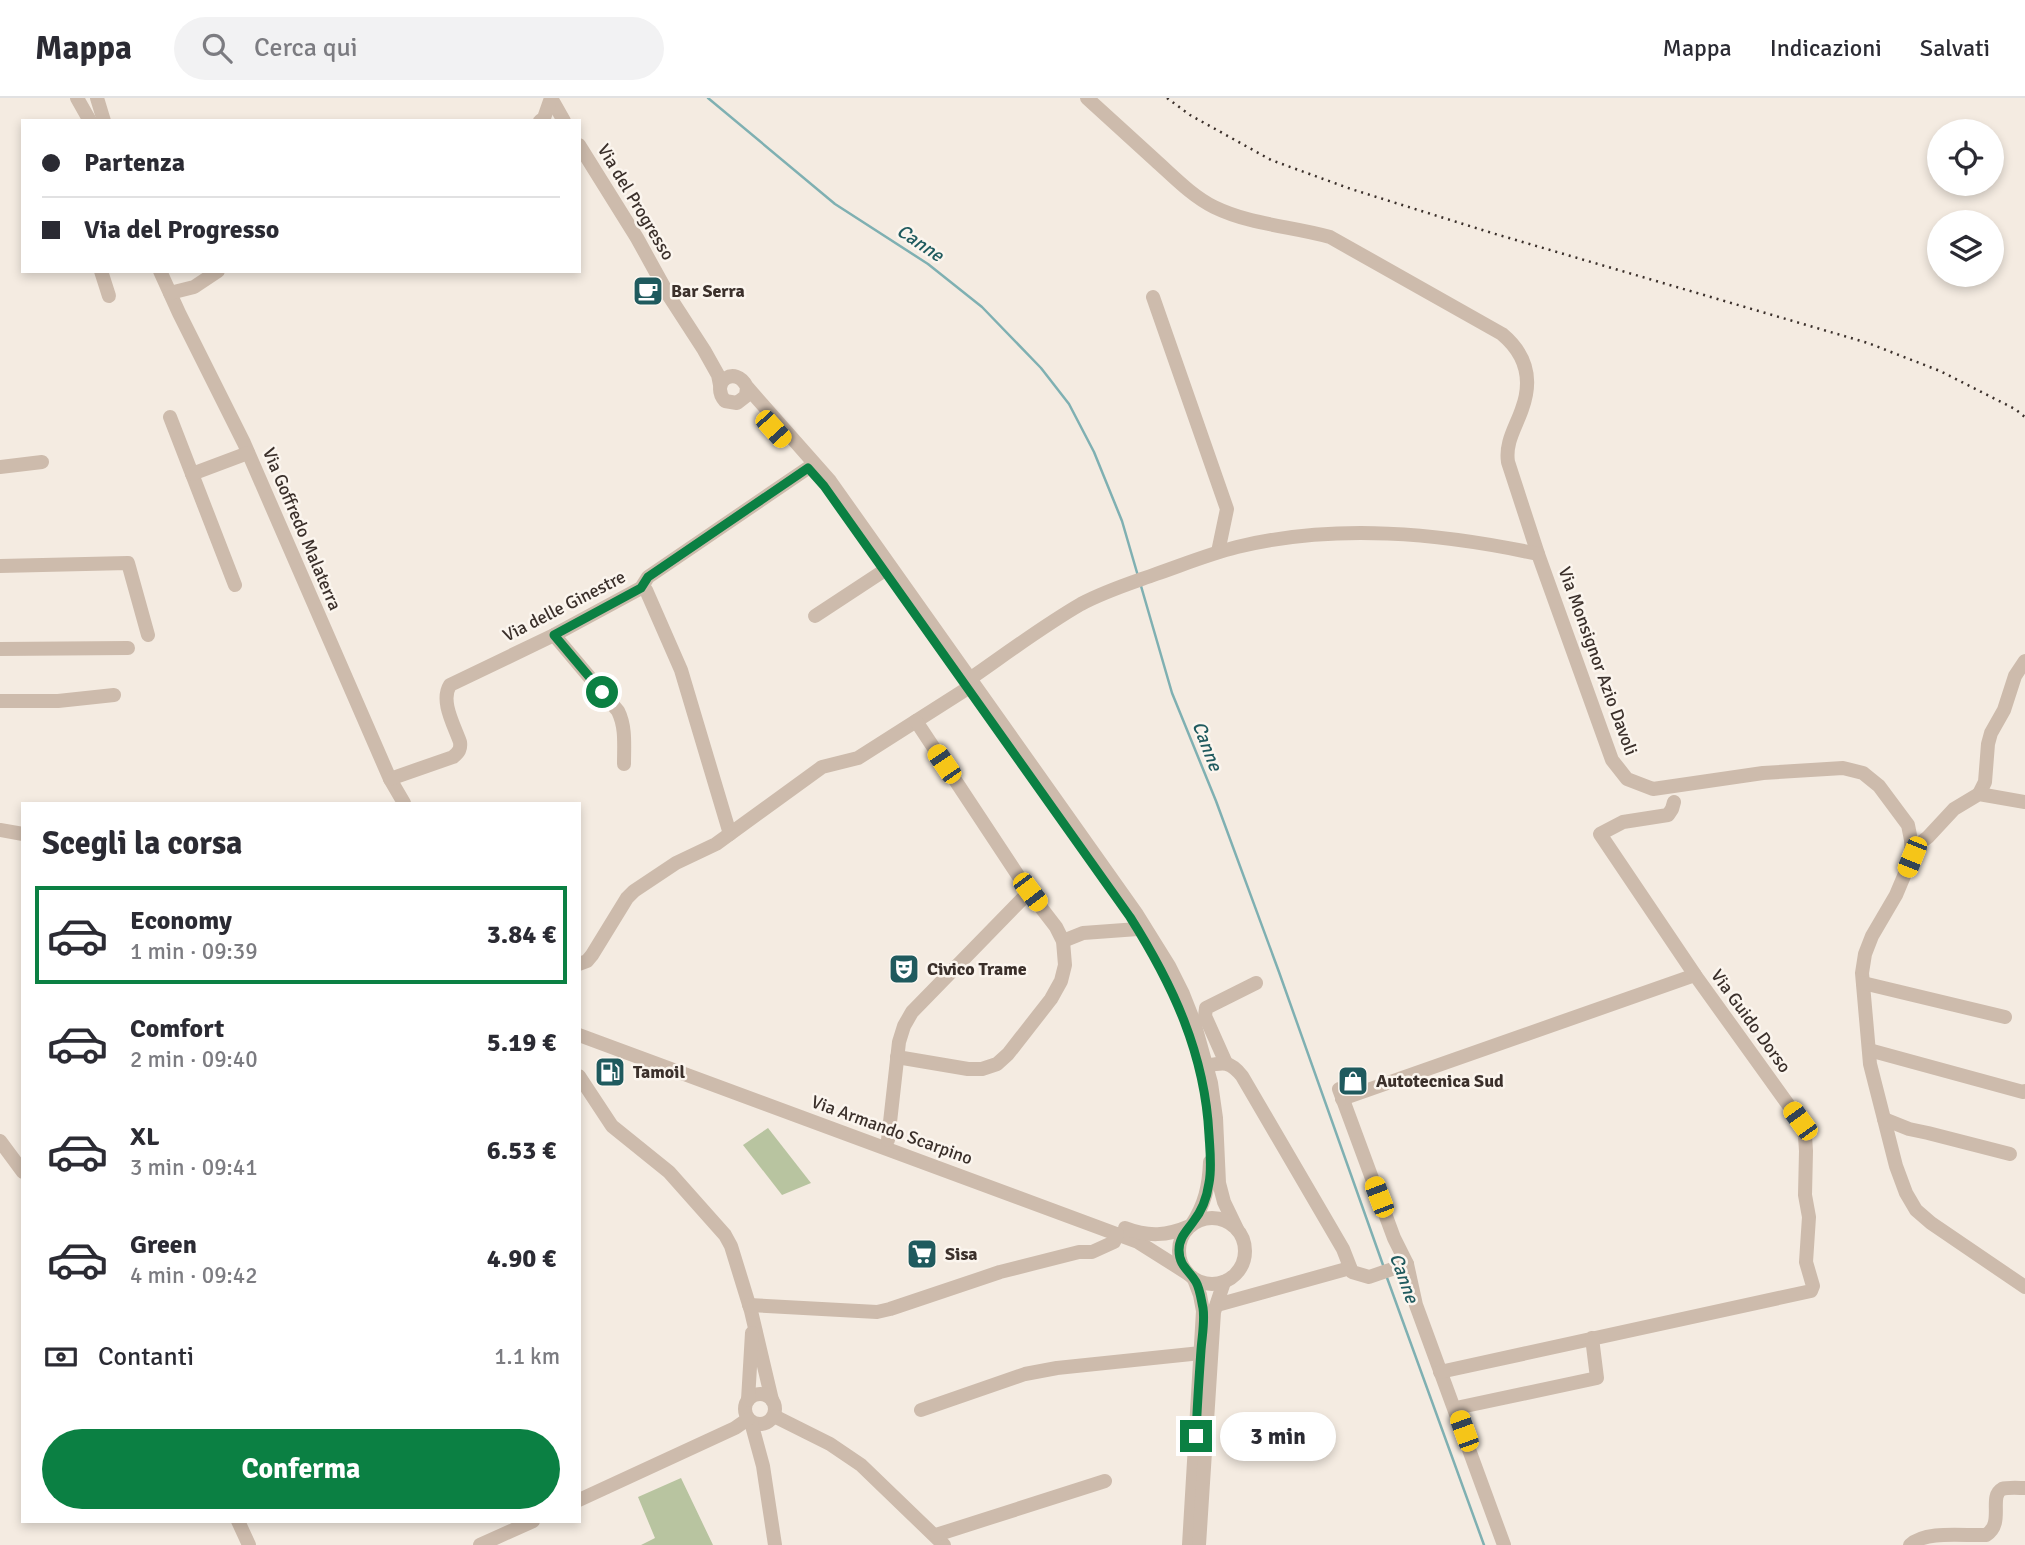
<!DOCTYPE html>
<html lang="it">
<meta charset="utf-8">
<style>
body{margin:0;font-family:Signika,sans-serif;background:#f2f2f3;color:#2b2b33;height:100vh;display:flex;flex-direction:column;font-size:26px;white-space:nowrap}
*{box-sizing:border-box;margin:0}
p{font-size:23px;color:#7c7c81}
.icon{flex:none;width:38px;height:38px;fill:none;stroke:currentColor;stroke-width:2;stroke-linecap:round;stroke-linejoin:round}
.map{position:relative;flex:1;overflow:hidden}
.drawer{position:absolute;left:21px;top:704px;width:560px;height:721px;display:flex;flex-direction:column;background:#fff;border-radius:0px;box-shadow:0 4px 10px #0003}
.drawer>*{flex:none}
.banner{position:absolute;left:21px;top:21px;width:560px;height:154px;border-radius:0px;box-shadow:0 4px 10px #0003;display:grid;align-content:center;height:154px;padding:0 21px;background:#fff}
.controls{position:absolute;left:1927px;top:21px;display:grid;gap:14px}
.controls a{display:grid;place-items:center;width:77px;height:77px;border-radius:50%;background:#fff;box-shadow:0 4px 10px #0003;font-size:35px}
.end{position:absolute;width:32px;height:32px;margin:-16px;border:9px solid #0b8043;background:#fff;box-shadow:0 0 0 4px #fff}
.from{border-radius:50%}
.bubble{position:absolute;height:49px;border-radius:24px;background:#fff;box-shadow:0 4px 10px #0003;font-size:23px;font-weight:700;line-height:49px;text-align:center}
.car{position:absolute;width:21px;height:42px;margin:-21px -10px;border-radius:9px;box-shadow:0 0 5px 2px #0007;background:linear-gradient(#f5c518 24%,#345 0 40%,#f5c518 0 76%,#345 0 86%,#f5c518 0)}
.banner b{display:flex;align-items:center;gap:24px;height:66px;font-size:26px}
.banner b+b{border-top:2px solid #e1e1e2}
.banner i{width:18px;height:18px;background:#2b2b33}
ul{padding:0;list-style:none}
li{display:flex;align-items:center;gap:21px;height:98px;margin:0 14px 10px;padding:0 7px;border:4px solid transparent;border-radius:0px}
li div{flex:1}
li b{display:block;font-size:26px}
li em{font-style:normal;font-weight:700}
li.on{border-color:#0b8043}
li>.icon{width:63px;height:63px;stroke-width:1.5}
h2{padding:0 21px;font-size:32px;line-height:84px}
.pay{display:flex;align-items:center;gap:18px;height:77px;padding:0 21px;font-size:26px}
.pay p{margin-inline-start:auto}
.button{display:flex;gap:14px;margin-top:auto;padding:14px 21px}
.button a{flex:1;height:80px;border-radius:42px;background:#0b8043;color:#fff;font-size:28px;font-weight:700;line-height:80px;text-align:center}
header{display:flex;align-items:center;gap:42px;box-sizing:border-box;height:98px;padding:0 35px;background:#fff;border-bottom:2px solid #e1e1e2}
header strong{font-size:33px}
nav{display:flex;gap:38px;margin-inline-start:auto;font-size:24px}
.search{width:490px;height:63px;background:#f2f2f3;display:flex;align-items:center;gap:18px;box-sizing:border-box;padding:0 24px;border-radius:38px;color:#7c7c81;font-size:26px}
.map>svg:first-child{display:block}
.green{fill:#b8c4a0}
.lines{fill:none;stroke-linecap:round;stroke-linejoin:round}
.stream{stroke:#7fb0b2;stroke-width:2.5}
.minor{stroke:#cdbbac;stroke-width:14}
.rail{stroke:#3b302b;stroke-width:2.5;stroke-dasharray:2 5;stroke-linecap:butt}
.route{stroke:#0b8043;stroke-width:9}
.labels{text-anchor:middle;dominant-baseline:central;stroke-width:5;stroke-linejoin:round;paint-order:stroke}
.street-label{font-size:18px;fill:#3b302b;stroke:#fbf5ee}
.poi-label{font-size:18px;font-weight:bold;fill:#3b302b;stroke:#fbf5ee;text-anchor:start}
.water-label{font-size:19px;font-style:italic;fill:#1f5a5e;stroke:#fbf5ee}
</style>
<header>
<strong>Mappa</strong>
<div class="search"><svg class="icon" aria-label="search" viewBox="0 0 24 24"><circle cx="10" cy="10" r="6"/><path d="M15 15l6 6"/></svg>Cerca qui</div>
<nav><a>Mappa</a><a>Indicazioni</a><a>Salvati</a></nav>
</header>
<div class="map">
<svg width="2025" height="1447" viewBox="0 0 2025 1447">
<rect width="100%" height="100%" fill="#f4ebe1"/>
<!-- green -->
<g class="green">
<path d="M768 1030 811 1085 782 1097 743 1047Z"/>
<path d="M681 1380 713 1447H641L655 1440 638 1399Z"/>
</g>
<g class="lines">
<!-- stream -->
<g class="stream">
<path d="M708 0 835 106 928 166 982 209 1041 270 1069 306 1094 354 1122 423 1138 478"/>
<path d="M1141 488 1172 595 1216 703 1279 874 1383 1167"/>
<path d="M1386 1177 1484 1447"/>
</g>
<!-- minor -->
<g class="minor">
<path d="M77 0 90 23"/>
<path d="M97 0 104 23"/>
<path d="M551 0 564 23"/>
<path d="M1087 0C1110 21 1132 41 1155 62 1174 79 1192 98 1214 109 1251 127 1291 128 1330 139L1502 236C1526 256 1533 281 1522 311 1516 329 1505 344 1508 364L1538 456 1612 662 1627 681 1653 691 1763 675 1843 670 1863 675 1879 688 1908 727 1911 742 1912 759 1896 797 1872 838 1865 856 1862 875 1870 966 1896 1068 1906 1095 1916 1112 1931 1125 2025 1189"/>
<path d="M540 23 544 20 551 0"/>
<path d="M579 47 637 140 669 198 704 252 718 277 720 287"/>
<path d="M101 173 109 198"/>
<path d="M160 173 179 215 244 345 390 681 404 705"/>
<path d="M170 195 194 189 218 173"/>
<path d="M1153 199 1227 411 1218 454"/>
<path d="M747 289 746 298 737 305 725 303C709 284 736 266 747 289L830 383 1136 815 1169 868 1183 896 1194 924 1211 985 1216 1020 1219 1085 1224 1104 1237 1131"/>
<path d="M170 319 235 487"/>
<path d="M0 369 42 364"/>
<path d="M192 376 248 355"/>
<path d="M0 468 128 465 148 537"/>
<path d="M641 490 646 492 681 572 730 736"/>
<path d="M815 518 885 472"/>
<path d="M554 537 618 613C626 629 624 647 624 666"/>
<path d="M0 551 128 550"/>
<path d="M971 580C1007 555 1043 528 1081 506 1105 493 1131 485 1156 476 1182 467 1209 456 1237 449 1336 425 1440 435 1538 456"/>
<path d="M0 603H58L114 597"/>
<path d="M390 681 453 659C459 654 461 651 460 644 454 627 440 603 450 587L554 537 641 490 648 479 808 370"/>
<path d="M1979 696 1985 684 1988 646 1991 635 2004 612 2015 578 2025 563"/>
<path d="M0 732 23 736"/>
<path d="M1911 752 1928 739 1954 711 1979 696 2025 704"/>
<path d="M1063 843 1083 835 1138 831"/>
<path d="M579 866 587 863 592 857 627 800 634 793 676 765 716 746 822 669 858 660 968 590"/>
<path d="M1863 885 2005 919"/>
<path d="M579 937 1138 1144 1187 1175"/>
<path d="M1869 952 2023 994 2025 993"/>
<path d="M897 959 968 971H982L997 966 1008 956 1051 901 1061 883 1065 867 1063 843 1056 829 1029 794 916 623"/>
<path d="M1226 965 1205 918 1206 910 1256 885"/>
<path d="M1206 968C1224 964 1230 963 1242 978L1343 1151 1352 1174 1369 1179 1407 1166"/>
<path d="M579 978 612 1028 669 1074 725 1137 731 1148 751 1213 772 1302"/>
<path d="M1339 991 1394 1140 1407 1166 1416 1207 1504 1447"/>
<path d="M1342 1001 1695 877"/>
<path d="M1884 1021 1909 1031 1928 1035 2010 1056"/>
<path d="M888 1042 899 944 904 928 912 914 1029 794"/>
<path d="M0 1043 23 1074"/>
<circle cx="1212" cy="1153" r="33"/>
<path d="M1192 1126C1205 1106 1209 1088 1210 1064"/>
<path d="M1125 1130C1148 1139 1167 1138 1190 1128"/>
<path d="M749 1207 877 1214 890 1211 1000 1174 1079 1154H1092L1114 1144 1117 1136"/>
<path d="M1217 1207 1350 1170"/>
<path d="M1440 1274 1811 1193 1813 1188 1806 1164 1809 1119 1805 1097 1806 1053 1805 1038 1800 1023 1695 877 1600 736 1623 724 1668 717 1672 711 1674 704"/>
<circle cx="760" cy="1311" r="15"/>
<path d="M748 1302 752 1235"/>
<path d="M1456 1310 1597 1280 1592 1240"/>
<path d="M921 1312 1025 1276 1057 1270 1201 1255"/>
<path d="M774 1318 830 1346 861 1367 944 1447"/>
<path d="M751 1324 763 1368 775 1447"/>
<path d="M579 1402 735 1330 748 1321"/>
<path d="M238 1423 249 1447"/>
<path d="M936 1437 1105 1383"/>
<path d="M480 1447 533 1423"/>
<path d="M1189 1447 1203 1213 1200 1197 1194 1181"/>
<path d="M1199 1447 1214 1214 1224 1184"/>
<path d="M1910 1447C1926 1432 1964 1438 1986 1437 2005 1425 1988 1399 2002 1391 2008 1389 2019 1390 2025 1390"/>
</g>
<!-- rail -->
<path class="rail" d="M1167 0 1190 17 1271 62 1351 91 1492 135 1868 245 1940 273 2015 311 2025 319"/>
</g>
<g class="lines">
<!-- route -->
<path class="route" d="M602 594 554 537 641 490 648 479 808 370 824 388 1130 819C1173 887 1205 956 1209 1037 1210 1053 1212 1070 1209 1085 1207 1099 1202 1113 1193 1124 1186 1134 1179 1140 1179 1152 1179 1168 1189 1172 1196 1184 1200 1191 1201 1201 1203 1210 1205 1223 1202 1238 1201 1252 1199 1281 1197 1309 1196 1338"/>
</g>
<!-- icons -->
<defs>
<g id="cafe-square" transform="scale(1.575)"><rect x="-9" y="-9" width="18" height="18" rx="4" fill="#1f5a5e" stroke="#fbf5ee"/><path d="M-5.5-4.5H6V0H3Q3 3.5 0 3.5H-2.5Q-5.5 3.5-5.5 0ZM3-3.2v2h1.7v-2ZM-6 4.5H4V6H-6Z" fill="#fff"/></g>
<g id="theatre-square" transform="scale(1.575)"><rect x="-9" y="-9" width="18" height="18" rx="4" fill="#1f5a5e" stroke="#fbf5ee"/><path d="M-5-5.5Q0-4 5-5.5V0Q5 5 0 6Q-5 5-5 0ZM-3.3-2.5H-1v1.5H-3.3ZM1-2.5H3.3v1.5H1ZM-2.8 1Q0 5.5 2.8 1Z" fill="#fff"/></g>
<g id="fuel-square" transform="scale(1.575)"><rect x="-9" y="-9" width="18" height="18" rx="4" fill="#1f5a5e" stroke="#fbf5ee"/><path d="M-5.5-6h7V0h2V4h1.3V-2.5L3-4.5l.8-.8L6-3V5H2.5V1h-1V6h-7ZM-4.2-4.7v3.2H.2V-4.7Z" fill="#fff"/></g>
<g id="shop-square" transform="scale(1.575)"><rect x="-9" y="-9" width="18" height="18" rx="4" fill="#1f5a5e" stroke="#fbf5ee"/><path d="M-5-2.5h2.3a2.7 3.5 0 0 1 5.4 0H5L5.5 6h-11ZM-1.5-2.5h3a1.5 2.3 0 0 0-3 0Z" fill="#fff"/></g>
<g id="supermarket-square" transform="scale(1.575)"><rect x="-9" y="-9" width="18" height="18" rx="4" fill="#1f5a5e" stroke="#fbf5ee"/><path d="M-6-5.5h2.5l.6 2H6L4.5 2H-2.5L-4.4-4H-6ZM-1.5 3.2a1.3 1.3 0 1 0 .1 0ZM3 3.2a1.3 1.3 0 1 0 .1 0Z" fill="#fff"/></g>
</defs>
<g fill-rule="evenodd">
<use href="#cafe-square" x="648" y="193"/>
<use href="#theatre-square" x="904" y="871"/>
<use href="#fuel-square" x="610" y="974"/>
<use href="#shop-square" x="1353" y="983"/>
<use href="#supermarket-square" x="922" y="1156"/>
</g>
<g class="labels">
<!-- street labels -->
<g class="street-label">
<text transform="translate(636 104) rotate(59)">Via del Progresso</text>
<text transform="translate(302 431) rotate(67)">Via Goffredo Malaterra</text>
<text transform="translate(564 508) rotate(-27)">Via delle Ginestre</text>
<text transform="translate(1598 563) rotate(70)">Via Monsignor Azio Davoli</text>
<text transform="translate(1751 923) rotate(54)">Via Guido Dorso</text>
<text transform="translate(892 1032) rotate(20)">Via Armando Scarpino</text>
</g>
<!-- poi labels -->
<g class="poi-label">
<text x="671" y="193">Bar Serra</text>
<text x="927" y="871">Civico Trame</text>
<text x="633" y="974">Tamoil</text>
<text x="1376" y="983">Autotecnica Sud</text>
<text x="945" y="1156">Sisa</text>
</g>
<!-- water labels -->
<g class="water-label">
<text transform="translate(920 145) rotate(34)">Canne</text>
<text transform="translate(1207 648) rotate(69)">Canne</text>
<text transform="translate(1404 1180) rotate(70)">Canne</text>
</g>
</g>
</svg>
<div class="controls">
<a><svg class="icon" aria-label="locate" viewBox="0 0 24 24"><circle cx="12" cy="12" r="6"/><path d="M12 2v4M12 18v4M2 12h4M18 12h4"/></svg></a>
<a><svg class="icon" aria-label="layers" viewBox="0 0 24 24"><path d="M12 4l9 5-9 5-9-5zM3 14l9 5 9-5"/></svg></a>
</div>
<i class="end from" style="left:602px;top:594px"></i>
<i class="end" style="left:1196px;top:1338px"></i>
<div class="bubble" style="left:1220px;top:1314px;width:116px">3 min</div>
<i class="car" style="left:773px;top:331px;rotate:138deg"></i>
<i class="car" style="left:944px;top:666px;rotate:326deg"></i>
<i class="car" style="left:1912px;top:759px;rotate:202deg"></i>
<i class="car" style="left:1030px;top:794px;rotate:143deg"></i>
<i class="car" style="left:1800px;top:1023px;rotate:324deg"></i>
<i class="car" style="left:1379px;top:1099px;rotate:339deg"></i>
<i class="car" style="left:1464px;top:1333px;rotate:340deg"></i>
<div class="banner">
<b><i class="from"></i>Partenza</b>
<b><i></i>Via del Progresso</b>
</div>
<section class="drawer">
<h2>Scegli la corsa</h2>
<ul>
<li class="on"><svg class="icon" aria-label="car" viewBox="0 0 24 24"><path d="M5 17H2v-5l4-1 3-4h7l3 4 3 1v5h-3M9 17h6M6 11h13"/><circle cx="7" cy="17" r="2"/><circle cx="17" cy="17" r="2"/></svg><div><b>Economy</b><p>1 min · 09:39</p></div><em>3.84 €</em></li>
<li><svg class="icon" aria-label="car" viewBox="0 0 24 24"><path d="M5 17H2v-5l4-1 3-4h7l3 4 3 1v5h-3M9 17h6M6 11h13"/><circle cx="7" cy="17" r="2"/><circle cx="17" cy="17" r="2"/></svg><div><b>Comfort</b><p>2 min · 09:40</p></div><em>5.19 €</em></li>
<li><svg class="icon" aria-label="car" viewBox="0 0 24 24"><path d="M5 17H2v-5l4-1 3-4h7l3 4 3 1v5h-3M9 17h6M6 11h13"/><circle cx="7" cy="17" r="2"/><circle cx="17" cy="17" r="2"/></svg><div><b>XL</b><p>3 min · 09:41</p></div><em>6.53 €</em></li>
<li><svg class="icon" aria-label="car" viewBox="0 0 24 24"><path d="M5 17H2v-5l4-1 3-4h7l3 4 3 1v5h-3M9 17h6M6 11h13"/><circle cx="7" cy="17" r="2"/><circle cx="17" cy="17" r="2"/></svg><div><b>Green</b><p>4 min · 09:42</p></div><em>4.90 €</em></li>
</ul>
<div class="pay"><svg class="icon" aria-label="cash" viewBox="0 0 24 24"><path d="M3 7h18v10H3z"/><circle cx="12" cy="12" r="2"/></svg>Contanti<p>1.1 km</p></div>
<div class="button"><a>Conferma</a></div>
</section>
</div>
